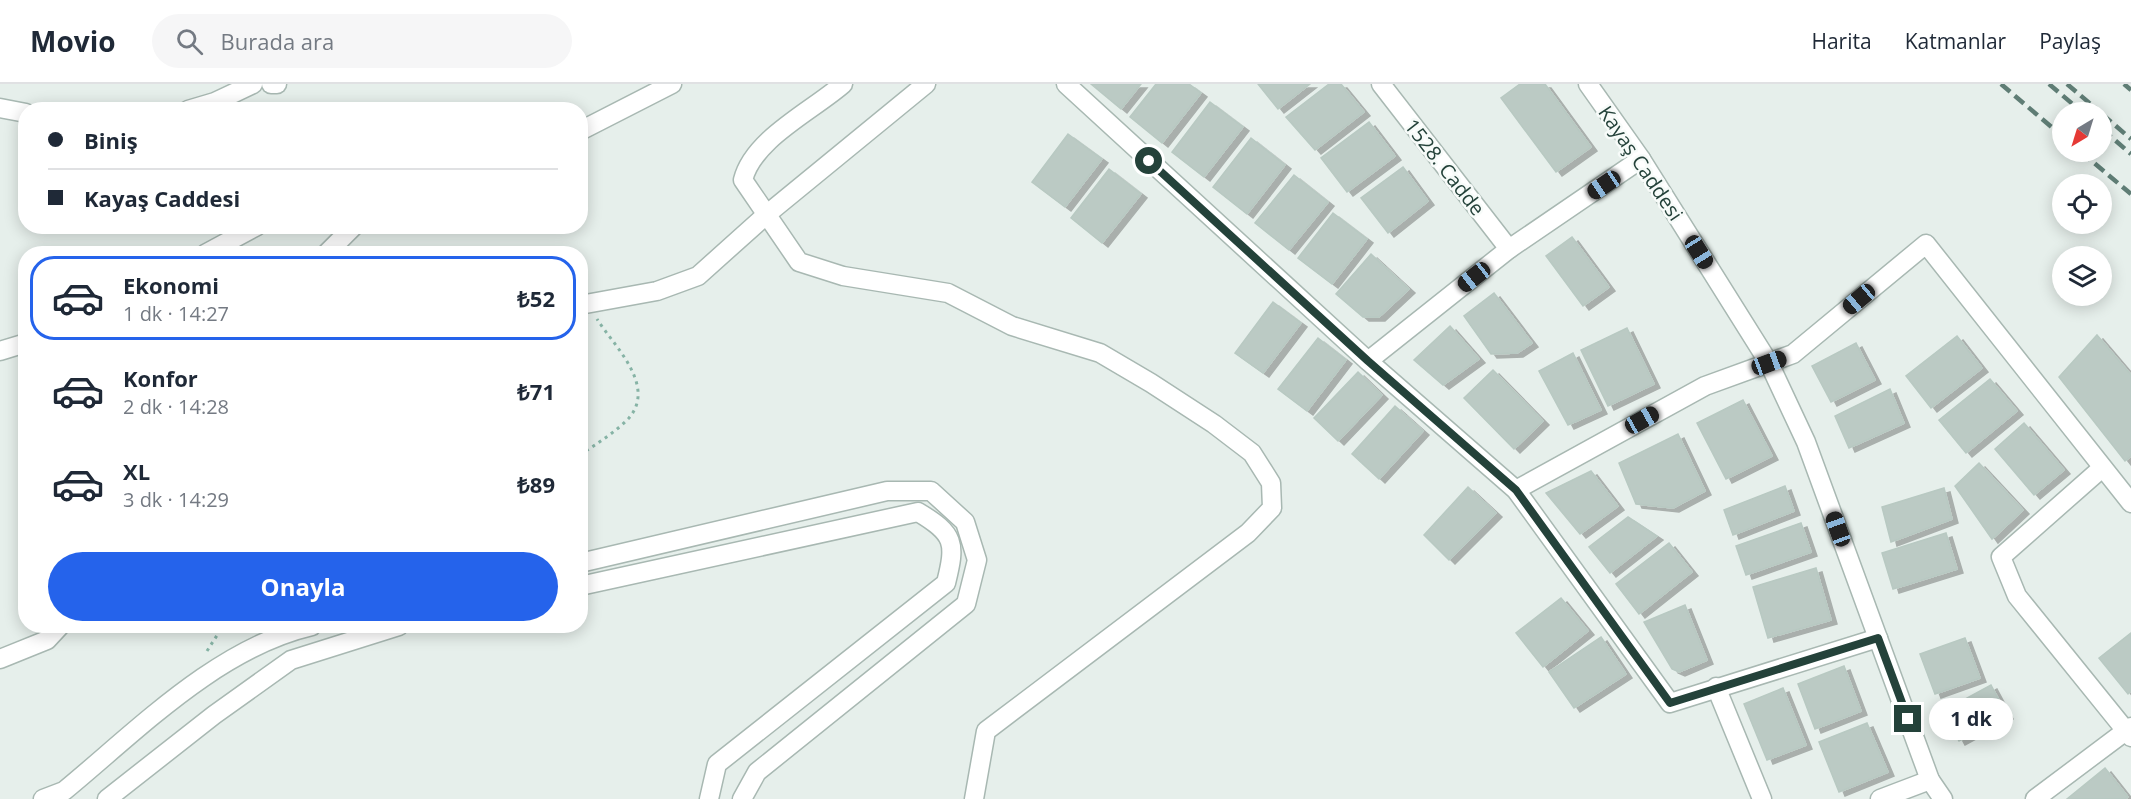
<!DOCTYPE html>
<html lang="tr">
<meta charset="utf-8">
<style>
body{margin:0;font-family:"Open Sans",sans-serif;background:#f6f6f7;color:#1f2937;height:100vh;display:flex;flex-direction:column;font-size:22px;white-space:nowrap}
*{box-sizing:border-box;margin:0}
p{font-size:20px;color:#747a83}
.icon{flex:none;width:33px;height:33px;fill:none;stroke:currentColor;stroke-width:2;stroke-linecap:round;stroke-linejoin:round}
.map{position:relative;flex:1;overflow:hidden}
.side{position:absolute;left:18px;top:162px;width:570px;height:387px;display:flex;flex-direction:column;background:#fff;border-radius:24px;box-shadow:0 3px 15px #0003}
.side>*{flex:none}
.banner{position:absolute;left:18px;top:18px;width:570px;height:132px;border-radius:24px;box-shadow:0 3px 15px #0003;display:grid;align-content:center;height:132px;padding:0 30px;background:#fff}
.needle{width:39px;rotate:218deg}
.buttons{position:absolute;left:2052px;top:18px;display:grid;gap:12px}
.buttons a{display:grid;place-items:center;width:60px;height:60px;border-radius:50%;background:#fff;box-shadow:0 3px 15px #0003;font-size:30px}
.end{position:absolute;width:27px;height:27px;margin:-14px;border:8px solid #24423a;background:#fff;box-shadow:0 0 0 3px #fff}
.from{border-radius:50%}
.bubble{position:absolute;height:42px;border-radius:21px;background:#fff;box-shadow:0 3px 15px #0003;font-size:20px;font-weight:700;line-height:42px;text-align:center}
.car{position:absolute;width:18px;height:36px;margin:-18px -9px;border-radius:8px;box-shadow:0 0 4px 2px #0007;background:linear-gradient(#222 24%,#8ab4d8 0 40%,#222 0 76%,#8ab4d8 0 86%,#222 0)}
.banner b{display:flex;align-items:center;gap:21px;height:57px;font-size:22px}
.banner b+b{border-top:2px solid #e0e1e3}
.banner i{width:15px;height:15px;background:#1f2937}
ul{padding:10px 0 0;list-style:none}
li{display:flex;align-items:center;gap:18px;height:84px;margin:0 12px 9px;padding:0 18px;border:3px solid transparent;border-radius:24px}
li div{flex:1}
li b{display:block;font-size:22px}
li em{font-style:normal;font-weight:700}
li.current{border-color:#2563eb}
li>.icon{width:54px;height:54px;stroke-width:1.5}
.action{display:flex;gap:12px;margin-top:auto;padding:12px 30px}
.action a{flex:1;height:69px;border-radius:36px;background:#2563eb;color:#fff;font-size:24px;font-weight:700;line-height:69px;text-align:center}
header{display:flex;align-items:center;gap:36px;box-sizing:border-box;height:84px;padding:0 30px;background:#fff;border-bottom:2px solid #e0e1e3}
header strong{font-size:28px}
nav{display:flex;gap:33px;margin-inline-start:auto;font-size:21px}
.search{width:420px;height:54px;background:#f6f6f7;display:flex;align-items:center;gap:15px;box-sizing:border-box;padding:0 21px;border-radius:33px;color:#747a83;font-size:22px}
.map>svg:first-child{display:block}
.building{fill:#bbcac4;stroke:#b8c9c2;stroke-width:1.5;filter:url(#shadow)}
.lines{fill:none;stroke-linecap:round;stroke-linejoin:round}
.minor-casing{stroke:#a8b8b2;stroke-width:21}
.path{stroke:#86b3a5;stroke-width:3;stroke-dasharray:3 4.5;stroke-linecap:butt}
.minor{stroke:#fff;stroke-width:18}
.rail{stroke:#5f7d75;stroke-width:4.5;stroke-dasharray:12 6;stroke-linecap:butt}
.route{stroke:#24423a;stroke-width:8}
.labels{text-anchor:middle;dominant-baseline:central;stroke-width:5;stroke-linejoin:round;paint-order:stroke}
.street-label{font-size:20px;fill:#24423a;stroke:#f7fbf9}
</style>
<header>
<strong>Movio</strong>
<div class="search"><svg class="icon" aria-label="search" viewBox="0 0 24 24"><circle cx="10" cy="10" r="6"/><path d="M15 15l6 6"/></svg>Burada ara</div>
<nav><a>Harita</a><a>Katmanlar</a><a>Paylaş</a></nav>
</header>
<div class="map">
<svg width="2131" height="715" viewBox="0 0 2131 715">
<defs>
<filter id="shadow"><feDropShadow dx="6" dy="4" stdDeviation="0" flood-color="#0004"/></filter>
</defs>
<rect width="100%" height="100%" fill="#e6efeb"/>
<!-- building -->
<g class="building">
<path d="M1091 0H1141L1121 25Z"/>
<path d="M1156 0H1189L1201 9 1162 59 1130 33Z"/>
<path d="M1258 0H1310L1278 25Z"/>
<path d="M1329 0H1341L1364 28 1315 66 1286 33Z"/>
<path d="M1520 0H1545L1591 63 1556 88 1501 14Z"/>
<path d="M1210 18 1243 43 1204 93 1172 68Z"/>
<path d="M1369 38 1395 72 1347 108 1321 74Z"/>
<path d="M1068 50 1102 75 1065 123 1032 98Z"/>
<path d="M1251 54 1285 81 1247 130 1213 103Z"/>
<path d="M1403 83 1428 117 1388 149 1361 114Z"/>
<path d="M1109 85 1141 110 1102 159 1071 134Z"/>
<path d="M1294 91 1328 118 1289 166 1255 139Z"/>
<path d="M1333 129 1367 155 1332 200 1298 174Z"/>
<path d="M1572 153 1609 203 1583 222 1546 172Z"/>
<path d="M1371 170 1409 205 1379 233H1363L1336 210Z"/>
<path d="M1494 209 1532 259 1517 269 1491 270 1464 232Z"/>
<path d="M1273 218 1301 239 1263 289 1235 269Z"/>
<path d="M1450 242 1479 275 1443 301 1414 276Z"/>
<path d="M1627 244 1654 300 1608 322 1581 266Z"/>
<path d="M2097 251 2131 291V372L2125 377 2059 293Z"/>
<path d="M1957 252 1982 284 1931 324 1906 292Z"/>
<path d="M1318 254 1346 276 1307 327 1278 305Z"/>
<path d="M1856 259 1875 296 1831 318 1812 282Z"/>
<path d="M1573 269 1601 326 1568 341 1539 287Z"/>
<path d="M1493 286 1543 337 1514 365 1464 314Z"/>
<path d="M1358 288 1382 311 1338 357 1314 334Z"/>
<path d="M1990 295 2017 327 1966 369 1939 336Z"/>
<path d="M1890 305 1904 339 1849 364 1835 332Z"/>
<path d="M1743 316 1772 372 1726 395 1697 339Z"/>
<path d="M1395 322 1423 347 1379 395 1352 370Z"/>
<path d="M2024 339 2064 386 2034 411 1995 365Z"/>
<path d="M1678 350 1705 407 1673 424 1636 420 1619 379Z"/>
<path d="M1979 379 2023 426 1992 455 1955 402Z"/>
<path d="M1591 387 1618 422 1580 450 1546 409Z"/>
<path d="M1785 402 1794 427 1733 451 1724 426Z"/>
<path d="M1468 403 1496 429 1449 476 1424 451Z"/>
<path d="M1944 404 1952 435 1891 458 1882 423Z"/>
<path d="M1628 433 1657 452 1610 489 1589 463Z"/>
<path d="M1801 439 1811 468 1746 491 1736 462Z"/>
<path d="M1946 449 1957 485 1893 505 1882 469Z"/>
<path d="M1669 459 1692 488 1639 530 1616 500Z"/>
<path d="M1816 484 1831 536 1768 554 1753 503Z"/>
<path d="M1561 514 1588 547 1543 583 1516 549Z"/>
<path d="M1685 521 1707 576 1679 588 1672 585 1644 538Z"/>
<path d="M2131 549V607L2128 610 2099 574Z"/>
<path d="M1601 553 1626 590 1574 624 1549 588Z"/>
<path d="M1965 554 1980 594 1935 610 1920 570Z"/>
<path d="M1844 582 1861 627 1815 645 1798 600Z"/>
<path d="M1991 601 2007 631 1959 657 1943 627Z"/>
<path d="M1783 604 1806 661 1767 676 1744 620Z"/>
<path d="M1867 639 1888 688 1839 708 1819 658Z"/>
<path d="M2105 684 2128 713 2125 715H2067Z"/>
</g>
<g class="lines">
<!-- minor casing -->
<g class="minor-casing">
<g id="minor">
<path d="M271 0H277"/>
<path d="M843 0C812 27 753 55 743 96L799 178 843 192 948 209 1012 242 1100 269 1151 299 1214 340 1252 369 1271 399 1272 424 1248 449 986 647 974 715"/>
<path d="M1066 0 1368 277 1516 406 1670 619 1878 554"/>
<path d="M1381 0 1509 165"/>
<path d="M1588 0 1641 75 1769 279 1806 358 1930 696 1943 715"/>
<path d="M0 24 26 29"/>
<path d="M188 26 215 18 253 0"/>
<path d="M580 47 672 0"/>
<path d="M205 170 257 142"/>
<path d="M326 170 354 142"/>
<path d="M580 221 657 207 698 192 766 131 926 0"/>
<path d="M0 267 26 259"/>
<path d="M1368 277 1509 165 1641 75"/>
<path d="M2102 384 2001 473 2017 512 2131 653"/>
<path d="M1516 406 1705 302 1793 270 1926 160 2131 419"/>
<path d="M580 479 887 407H931L965 438 977 476 966 520 757 688 742 715"/>
<path d="M580 502 918 428C955 450 956 459 946 499L717 680 709 715"/>
<path d="M0 575 47 556 60 542"/>
<path d="M1716 603 1762 715"/>
<path d="M43 715 64 707C137 647 217 564 312 542"/>
<path d="M107 715 214 631 291 576 399 542"/>
<path d="M1880 715 1930 696"/>
<path d="M2035 715 2131 643"/>
</g>
</g>
<!-- path -->
<g class="path">
<path d="M580 371C596 360 616 348 629 334 657 301 613 261 597 235"/>
<path d="M207 567 223 542"/>
</g>
<!-- minor -->
<use href="#minor" class="minor"/>
<!-- rail -->
<g class="rail">
<path d="M2001 0 2062 52"/>
<path d="M2049 0 2082 28"/>
<path d="M2067 0 2100 28"/>
<path d="M2124 0 2131 6"/>
<path d="M2102 30 2131 55"/>
<path d="M2102 45 2131 70"/>
<path d="M2081 68 2131 110"/>
</g>
</g>
<g class="lines">
<!-- route -->
<path class="route" d="M1149 77 1368 277 1516 406 1670 619 1878 554 1908 635"/>
</g>
<g class="labels">
<!-- street labels -->
<g class="street-label">
<text transform="translate(1641 79) rotate(56)">Kayaş Caddesi</text>
<text transform="translate(1445 83) rotate(52)">1528. Cadde</text>
</g>
</g>
</svg>
<div class="buttons">
<a><svg class="needle" viewBox="-14 -14 28 28"><path d="M0-13l5 13h-10z" fill="#e53935"/><path d="M0 13l5-13h-10z" fill="#747a83"/></svg></a>
<a><svg class="icon" aria-label="locate" viewBox="0 0 24 24"><circle cx="12" cy="12" r="6"/><path d="M12 2v4M12 18v4M2 12h4M18 12h4"/></svg></a>
<a><svg class="icon" aria-label="layers" viewBox="0 0 24 24"><path d="M12 4l9 5-9 5-9-5zM3 14l9 5 9-5"/></svg></a>
</div>
<i class="end from" style="left:1149px;top:77px"></i>
<i class="end" style="left:1908px;top:635px"></i>
<div class="bubble" style="left:1929px;top:614px;width:84px">1 dk</div>
<i class="car" style="left:1604px;top:101px;rotate:236deg"></i>
<i class="car" style="left:1699px;top:168px;rotate:148deg"></i>
<i class="car" style="left:1474px;top:193px;rotate:232deg"></i>
<i class="car" style="left:1859px;top:215px;rotate:230deg"></i>
<i class="car" style="left:1769px;top:279px;rotate:70deg"></i>
<i class="car" style="left:1642px;top:336px;rotate:61deg"></i>
<i class="car" style="left:1838px;top:445px;rotate:340deg"></i>
<div class="banner">
<b><i class="from"></i>Biniş</b>
<b><i></i>Kayaş Caddesi</b>
</div>
<section class="side">
<ul>
<li class="current"><svg class="icon" aria-label="car" viewBox="0 0 24 24"><path d="M5 17H2v-5l4-1 3-4h7l3 4 3 1v5h-3M9 17h6M6 11h13"/><circle cx="7" cy="17" r="2"/><circle cx="17" cy="17" r="2"/></svg><div><b>Ekonomi</b><p>1 dk · 14:27</p></div><em>₺52</em></li>
<li><svg class="icon" aria-label="car" viewBox="0 0 24 24"><path d="M5 17H2v-5l4-1 3-4h7l3 4 3 1v5h-3M9 17h6M6 11h13"/><circle cx="7" cy="17" r="2"/><circle cx="17" cy="17" r="2"/></svg><div><b>Konfor</b><p>2 dk · 14:28</p></div><em>₺71</em></li>
<li><svg class="icon" aria-label="car" viewBox="0 0 24 24"><path d="M5 17H2v-5l4-1 3-4h7l3 4 3 1v5h-3M9 17h6M6 11h13"/><circle cx="7" cy="17" r="2"/><circle cx="17" cy="17" r="2"/></svg><div><b>XL</b><p>3 dk · 14:29</p></div><em>₺89</em></li>
</ul>
<div class="action"><a>Onayla</a></div>
</section>
</div>
